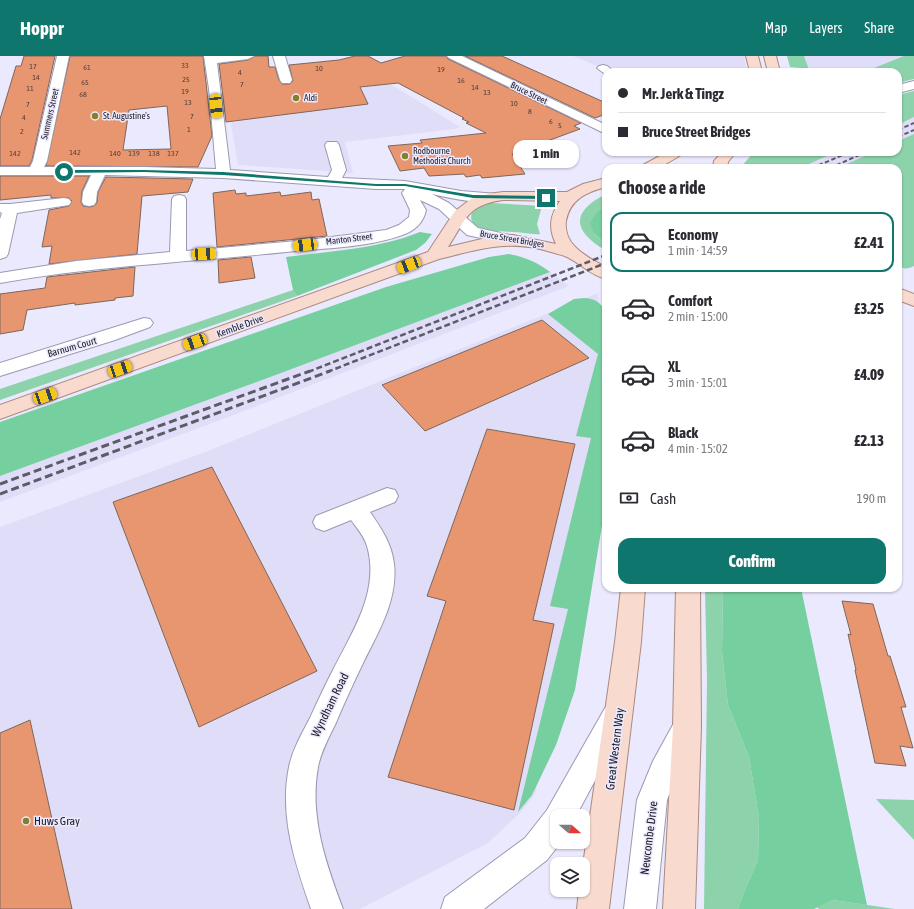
<!DOCTYPE html>
<meta charset="utf-8">
<style>
body{margin:0;font-family:"Asap Condensed",sans-serif;background:#f2f2f3;color:#2b2b33;height:100vh;display:flex;flex-direction:column;font-size:15px;white-space:nowrap}
*{box-sizing:border-box;margin:0}
p{font-size:13px;color:#7c7c81}
.icon{flex:none;width:22px;height:22px;fill:none;stroke:currentColor;stroke-width:2;stroke-linecap:round;stroke-linejoin:round}
.map{position:relative;flex:1;overflow:hidden}
.side{position:absolute;left:602px;top:108px;width:300px;height:428px;display:flex;flex-direction:column;background:#fff;border-radius:12px;box-shadow:0 1px 3px #0004}
.side>*{flex:none}
.hud{position:absolute;left:602px;top:12px;width:300px;height:88px;border-radius:12px;box-shadow:0 1px 3px #0004;display:grid;align-content:center;height:88px;padding:0 16px;background:#fff}
.needle{width:26px;rotate:110deg}
.fabs{position:absolute;left:550px;top:753px;display:grid;gap:8px}
.fabs a{display:grid;place-items:center;width:40px;height:40px;border-radius:8px;background:#fff;box-shadow:0 1px 3px #0004;font-size:20px}
.end{position:absolute;width:18px;height:18px;margin:-9px;border:5px solid #0f766e;background:#fff;box-shadow:0 0 0 2px #fff}
.from{border-radius:50%}
.bubble{position:absolute;height:28px;border-radius:12px;background:#fff;box-shadow:0 1px 3px #0004;font-size:13px;font-weight:800;line-height:28px;text-align:center}
.car{position:absolute;width:12px;height:24px;margin:-12px -6px;border-radius:5px;box-shadow:0 0 3px 1px #0007;background:linear-gradient(#f5c518 24%,#345 0 40%,#f5c518 0 76%,#345 0 86%,#f5c518 0)}
.hud b{display:flex;align-items:center;gap:14px;height:38px;font-size:15px}
.hud b+b{border-top:1px solid #e1e1e2}
.hud i{width:10px;height:10px;background:#2b2b33}
ul{padding:0;list-style:none}
li{display:flex;align-items:center;gap:12px;height:60px;margin:0 8px 6px;padding:0 8px;border:2px solid transparent;border-radius:12px}
li div{flex:1}
li b{display:block;font-size:15px}
li em{font-style:normal;font-weight:800}
li.selected{border-color:#0f766e}
li>.icon{width:36px;height:36px;stroke-width:1.5}
h2{padding:0 16px;font-size:18px;line-height:48px}
.pay{display:flex;align-items:center;gap:10px;height:44px;padding:0 16px;font-size:15px}
.pay p{margin-inline-start:auto}
.action{display:flex;gap:8px;margin-top:auto;padding:8px 16px}
.action a{flex:1;height:46px;border-radius:12px;background:#0f766e;color:#fff;font-size:16px;font-weight:800;line-height:46px;text-align:center}
header{display:flex;align-items:center;gap:24px;box-sizing:border-box;height:56px;padding:0 20px;background:#0f766e;color:#fff}
header strong{font-size:19px}
nav{display:flex;gap:22px;margin-inline-start:auto;font-size:14px}
.map>svg:first-child{display:block}
.built{fill:#e0ddf8}
.green{fill:#8cd3ab}
.forest{fill:#76cf9f}
.building{fill:#e79670;stroke:#7e665b;fill-rule:evenodd}
.lines{fill:none;stroke-linecap:round;stroke-linejoin:round}
.minor-casing{stroke:#9b99b1;stroke-width:2}
.major-casing{stroke:#ab897f;stroke-width:2}
.minor{fill:#fff;fill-rule:evenodd}
.major{fill:#f9dace;fill-rule:evenodd}
.rail-far2{stroke:#5d5b68;stroke-width:2;stroke-dasharray:4.5 2.5;stroke-linecap:butt}
.rail-far1{stroke:#5d5b68;stroke-width:2.5;stroke-dasharray:6 3;stroke-linecap:butt}
.rail{stroke:#5d5b68;stroke-width:3;stroke-dasharray:8 4;stroke-linecap:butt}
.route{fill:#0f766e}
.poi-dot{fill:#848028;stroke:#ebe9fe;stroke-width:1.5}
.labels{text-anchor:middle;dominant-baseline:central;stroke-width:3;stroke-linejoin:round;paint-order:stroke}
.number-label{font-size:8px;fill:#523e3b}
.far-street-label{font-size:9px;fill:#212029;stroke:#ebe9fe}
.far-poi-label{font-size:9px;fill:#212029;stroke:#ebe9fe;text-anchor:start}
.street-label{font-size:10px;fill:#212029;stroke:#ebe9fe}
.near-street-label{font-size:12px;fill:#212029;stroke:#ebe9fe}
.near-poi-label{font-size:12px;fill:#212029;stroke:#ebe9fe;text-anchor:start}
</style>
<header>
<strong>Hoppr</strong>
<nav><a>Map</a><a>Layers</a><a>Share</a></nav>
</header>
<div class="map">
<svg width="914" height="853" viewBox="0 0 914 853">
<rect width="100%" height="100%" fill="#ebe9fe"/>
<!-- built -->
<g class="built">
<path d="M573 0H744L747 16 606 17 598 14 602 12Z"/>
<path d="M804 0H904L864 16H810Z"/>
<path d="M373 17 460 71 455 73 345 86 353 117 238 109 225 33Z"/>
<path d="M914 61V78L898 85V69Z"/>
<path d="M836 96H873L838 112H800Z"/>
<path d="M550 216 569 230 215 366 0 446V420L281 317Z"/>
<path d="M598 237 606 353 562 633 535 738 522 755 488 787 360 853H0V471L208 395Z"/>
</g>
<!-- green -->
<g class="green">
<path d="M787 0H804L810 16H802L801 12 790 11Z"/>
<path d="M904 0H914V23L898 27V16H864Z"/>
<path d="M914 35V61L898 69V39Z"/>
<path d="M914 78V210C908 213 903 214 898 209V112H838L873 96H898V85Z"/>
<path d="M754 96H836L800 112H740Z"/>
<path d="M606 138V148L597 156 594 177 606 189 605 194C573 175 570 156 606 138Z"/>
<path d="M491 147 542 150 537 168 540 178C532 179 521 176 512 176 500 175 465 177 472 156L479 149Z"/>
<path d="M293 234 297 240 0 344V333Z"/>
<path d="M705 532H723L722 596 728 649 749 701 759 762 758 804 744 836 738 853H704L707 624Z"/>
<path d="M876 743 914 744V784Z"/>
<path d="M833 844 895 853H819L817 851Z"/>
</g>
<!-- forest -->
<g class="forest">
<path d="M606 148V189L594 177 590 167 597 156Z"/>
<path d="M420 176 432 178 425 187 416 194 297 240 293 234 286 201C331 195 378 193 420 176Z"/>
<path d="M509 198C525 201 537 206 550 216L281 317 0 420V366L386 231 489 201Z"/>
<path d="M584 242C594 242 602 247 606 257V445L575 634 556 689 532 739 518 756 568 553 550 550 591 382 576 380 598 298 548 258 574 243Z"/>
<path d="M723 532H801L867 849 833 844 814 853H738L744 836 758 804 759 762 749 701 728 649 722 596Z"/>
</g>
<!-- building -->
<g class="building">
<path d="M24 0H55L32 104 29 110H0V63L16 10H21Z"/>
<path d="M70 0H203L212 80 198 111 46 110ZM167 50 171 93 123 94 129 54Z"/>
<path d="M255 0H268L269 11H275L279 24 282 28H290L293 25 289 9 339 4 355 0H368L381 7 405 0H446L448 3 581 67 574 70 580 73 512 98 525 118 482 122 480 119 466 121 464 118 429 120 424 112 400 115 388 90 422 87 420 84 486 77 466 67 469 66 462 63 464 62 398 27 360 31 368 48 226 66 219 8 248 4Z"/>
<path d="M465 0H502L606 47V58L595 62Z"/>
<path d="M0 120H89L82 135 81 146 83 150 89 151 94 150 97 147 98 136 106 121 193 123 188 136 142 140 137 198 49 208 52 190 42 191 49 154 69 150 72 145 69 142H51V139L0 144Z"/>
<path d="M235 134 236 138 246 137V140L280 136 281 140 311 136 312 144 319 143 327 180 217 191 213 137Z"/>
<path d="M251 201 255 222 219 227 218 204Z"/>
<path d="M135 211 133 240 115 242V244L75 249V247L27 254 23 274 0 278V238L45 232 47 221Z"/>
<path d="M542 264 589 302 425 375 382 329Z"/>
<path d="M487 373 575 388 533 564 554 568 514 754 388 721 446 545 427 540Z"/>
<path d="M212 411 317 615 199 671 113 446Z"/>
<path d="M842 545 873 548 888 600H890L906 651H901L913 692 900 690 906 710 875 707 855 614H856L848 578 851 579Z"/>
<path d="M30 664 72 853H0V677Z"/>
</g>
<g class="lines">
<!-- minor casing -->
<g class="minor-casing">
<g id="minor">
<path d="M57 0H69L47 105 44 111H144L216 113 209 33 204 0H254L248 3 217 7 230 114 328 121 332 114 325 89 327 86H337L339 89 346 114 342 122 405 125 461 135 497 138 499 141 497 144C478 149 451 142 432 138L449 147 478 172 519 181 521 184 519 187 513 189 467 179 439 153 420 144 426 154C424 165 416 174 405 178 368 192 325 192 286 196 190 206 95 210 0 227V217L76 205 170 196 172 143 174 140 179 139 184 140 186 143V195L308 184 386 174 399 169 409 161 410 154 402 137 405 133H376L223 122 105 119 97 136 96 146 94 149 89 150 84 149 82 146 83 136 91 119H0V111H30L33 105Z"/>
<path d="M273 0H285L292 24 290 27H282L280 24Z"/>
<path d="M447 0H462L606 69V78L449 2Z"/>
<path d="M603 9 607 10 615 16H606L605 18 597 12 599 10Z"/>
<path d="M914 25V33L898 37V29Z"/>
<path d="M64 142 69 143 71 146 69 149 17 157 8 198 6 201 0 203V163L2 157 0 156V148H10Z"/>
<path d="M144 262 150 263 153 267 150 271 115 284 0 320V307Z"/>
<path d="M387 432 395 434 398 440 395 446 370 456C381 472 392 488 394 508 398 543 379 575 364 605 354 626 344 647 335 669 328 683 321 696 318 711 309 760 326 808 343 853H311C295 807 279 760 289 711 292 695 301 679 309 664 317 647 325 629 334 612 353 575 380 534 367 490 364 480 357 472 351 464L324 475 316 472 313 466 316 460Z"/>
<path d="M615 648 625 652 629 661 576 760H557V786H561L547 804 484 853H441L445 841 525 782 547 754 605 652Z"/>
<path d="M685 661 695 665 699 674 676 721 667 744 656 853H624L637 744 653 705 675 665Z"/>
</g>
</g>
<!-- major casing -->
<g class="major-casing">
<g id="major">
<path d="M746 0H758L762 16H750Z"/>
<path d="M764 0H776L780 16H768Z"/>
<path d="M667 96H683L681 99 659 112H641L643 109Z"/>
<path d="M722 96H736L728 106 727 112H713L714 105Z"/>
<path d="M606 122V131C587 136 570 143 566 165 565 172 567 180 571 186 579 197 594 205 606 211V223C591 219 582 209 569 202 564 199 557 198 551 196 509 183 480 193 439 203L0 363V349L428 196 455 155 471 143 488 138 503 136H567L583 128ZM503 144 560 145C550 159 548 172 556 188L513 179 486 182 448 191C466 164 466 149 503 144Z"/>
<path d="M898 232 914 238V250L898 244Z"/>
<path d="M621 532H645L641 586 609 853H577L579 834H583V809L615 586Z"/>
<path d="M676 532H700L701 671 695 853H663L673 671Z"/>
</g>
</g>
<!-- minor -->
<use href="#minor" class="minor"/>
<!-- major -->
<use href="#major" class="major"/>
<!-- rail-far2 -->
<g class="rail-far2">
<path d="M898 74 914 67"/>
<path d="M898 81 914 74"/>
<path d="M812 112 850 96"/>
<path d="M830 112 866 96"/>
</g>
<!-- rail-far1 -->
<g class="rail-far1">
<path d="M308 316 606 199"/>
<path d="M327 316 606 207"/>
</g>
<!-- rail -->
<g class="rail">
<path d="M0 428 310 315"/>
<path d="M0 438 330 315"/>
</g>
</g>
<!-- route -->
<path class="route" d="M144 114 223 116 376 128H405L473 139 546 140 548 142 546 143 473 142 405 130H376L223 119 144 116 64 117 62 116 64 114Z"/>
<!-- markers -->
<g class="poi-dot">
<circle cx="296" cy="42" r="4"/>
<circle cx="95" cy="60" r="4"/>
<circle cx="405" cy="100" r="4"/>
<circle cx="26" cy="765" r="4"/>
</g>
<g class="labels">
<!-- number labels -->
<g class="number-label">
<text x="185" y="9">33</text>
<text x="33" y="10">17</text>
<text x="87" y="11">61</text>
<text x="319" y="12">10</text>
<text x="441" y="13">19</text>
<text x="240" y="16">4</text>
<text x="36" y="21">14</text>
<text x="186" y="23">25</text>
<text x="461" y="24">16</text>
<text x="85" y="26">65</text>
<text x="242" y="28">7</text>
<text x="475" y="31">14</text>
<text x="30" y="32">11</text>
<text x="185" y="35">19</text>
<text x="487" y="36">13</text>
<text x="83" y="38">68</text>
<text x="188" y="46">13</text>
<text x="514" y="47">10</text>
<text x="28" y="48">7</text>
<text x="530" y="55">8</text>
<text x="192" y="60">7</text>
<text x="24" y="61">4</text>
<text x="551" y="65">6</text>
<text x="560" y="69">5</text>
<text x="189" y="73">1</text>
<text x="22" y="75">2</text>
<text x="75" y="96">142</text>
<text x="15" y="97">142</text>
<text x="115" y="97">140</text>
<text x="134" y="97">139</text>
<text x="154" y="97">138</text>
<text x="173" y="97">137</text>
</g>
<!-- far-street labels -->
<g class="far-street-label">
<text transform="translate(529 37) rotate(26)">Bruce Street</text>
<text transform="translate(50 58) rotate(-77)">Summers Street</text>
<text transform="translate(349 183) rotate(-7)">Manton Street</text>
<text transform="translate(512 183) rotate(10)">Bruce Street Bridges</text>
</g>
<!-- far-poi labels -->
<g class="far-poi-label">
<text x="304" y="42">Aldi</text>
<text x="103" y="60">St. Augustine's</text>
<text x="413" y="95">Rodbourne<tspan x="413" dy="10">Methodist Church</tspan></text>
</g>
<!-- street labels -->
<g class="street-label">
<text transform="translate(240 270) rotate(-20)">Kemble Drive</text>
<text transform="translate(72 291) rotate(-16)">Barnum Court</text>
</g>
<!-- near-street labels -->
<g class="near-street-label">
<text transform="translate(330 649) rotate(-64)">Wyndham Road</text>
<text transform="translate(615 693) rotate(-83)">Great Western Way</text>
<text transform="translate(649 782) rotate(-83)">Newcombe Drive</text>
</g>
<!-- near-poi labels -->
<g class="near-poi-label">
<text x="34" y="765">Huws Gray</text>
</g>
</g>
</svg>
<div class="fabs">
<a><svg class="needle" viewBox="-14 -14 28 28"><path d="M0-13l5 13h-10z" fill="#e53935"/><path d="M0 13l5-13h-10z" fill="#7c7c81"/></svg></a>
<a><svg class="icon" aria-label="layers" viewBox="0 0 24 24"><path d="M12 4l9 5-9 5-9-5zM3 14l9 5 9-5"/></svg></a>
</div>
<i class="end from" style="left:64px;top:116px"></i>
<i class="end" style="left:546px;top:142px"></i>
<div class="bubble" style="left:513px;top:84px;width:66px">1 min</div>
<i class="car" style="left:216px;top:50px;rotate:174deg"></i>
<i class="car" style="left:305px;top:189px;rotate:263deg"></i>
<i class="car" style="left:204px;top:198px;rotate:87deg"></i>
<i class="car" style="left:409px;top:209px;rotate:249deg"></i>
<i class="car" style="left:195px;top:286px;rotate:250deg"></i>
<i class="car" style="left:120px;top:313px;rotate:71deg"></i>
<i class="car" style="left:45px;top:340px;rotate:71deg"></i>
<div class="hud">
<b><i class="from"></i>Mr. Jerk &amp; Tingz</b>
<b><i></i>Bruce Street Bridges</b>
</div>
<section class="side">
<h2>Choose a ride</h2>
<ul>
<li class="selected"><svg class="icon" aria-label="car" viewBox="0 0 24 24"><path d="M5 17H2v-5l4-1 3-4h7l3 4 3 1v5h-3M9 17h6M6 11h13"/><circle cx="7" cy="17" r="2"/><circle cx="17" cy="17" r="2"/></svg><div><b>Economy</b><p>1 min · 14:59</p></div><em>£2.41</em></li>
<li><svg class="icon" aria-label="car" viewBox="0 0 24 24"><path d="M5 17H2v-5l4-1 3-4h7l3 4 3 1v5h-3M9 17h6M6 11h13"/><circle cx="7" cy="17" r="2"/><circle cx="17" cy="17" r="2"/></svg><div><b>Comfort</b><p>2 min · 15:00</p></div><em>£3.25</em></li>
<li><svg class="icon" aria-label="car" viewBox="0 0 24 24"><path d="M5 17H2v-5l4-1 3-4h7l3 4 3 1v5h-3M9 17h6M6 11h13"/><circle cx="7" cy="17" r="2"/><circle cx="17" cy="17" r="2"/></svg><div><b>XL</b><p>3 min · 15:01</p></div><em>£4.09</em></li>
<li><svg class="icon" aria-label="car" viewBox="0 0 24 24"><path d="M5 17H2v-5l4-1 3-4h7l3 4 3 1v5h-3M9 17h6M6 11h13"/><circle cx="7" cy="17" r="2"/><circle cx="17" cy="17" r="2"/></svg><div><b>Black</b><p>4 min · 15:02</p></div><em>£2.13</em></li>
</ul>
<div class="pay"><svg class="icon" aria-label="cash" viewBox="0 0 24 24"><path d="M3 7h18v10H3z"/><circle cx="12" cy="12" r="2"/></svg>Cash<p>190 m</p></div>
<div class="action"><a>Confirm</a></div>
</section>
</div>
